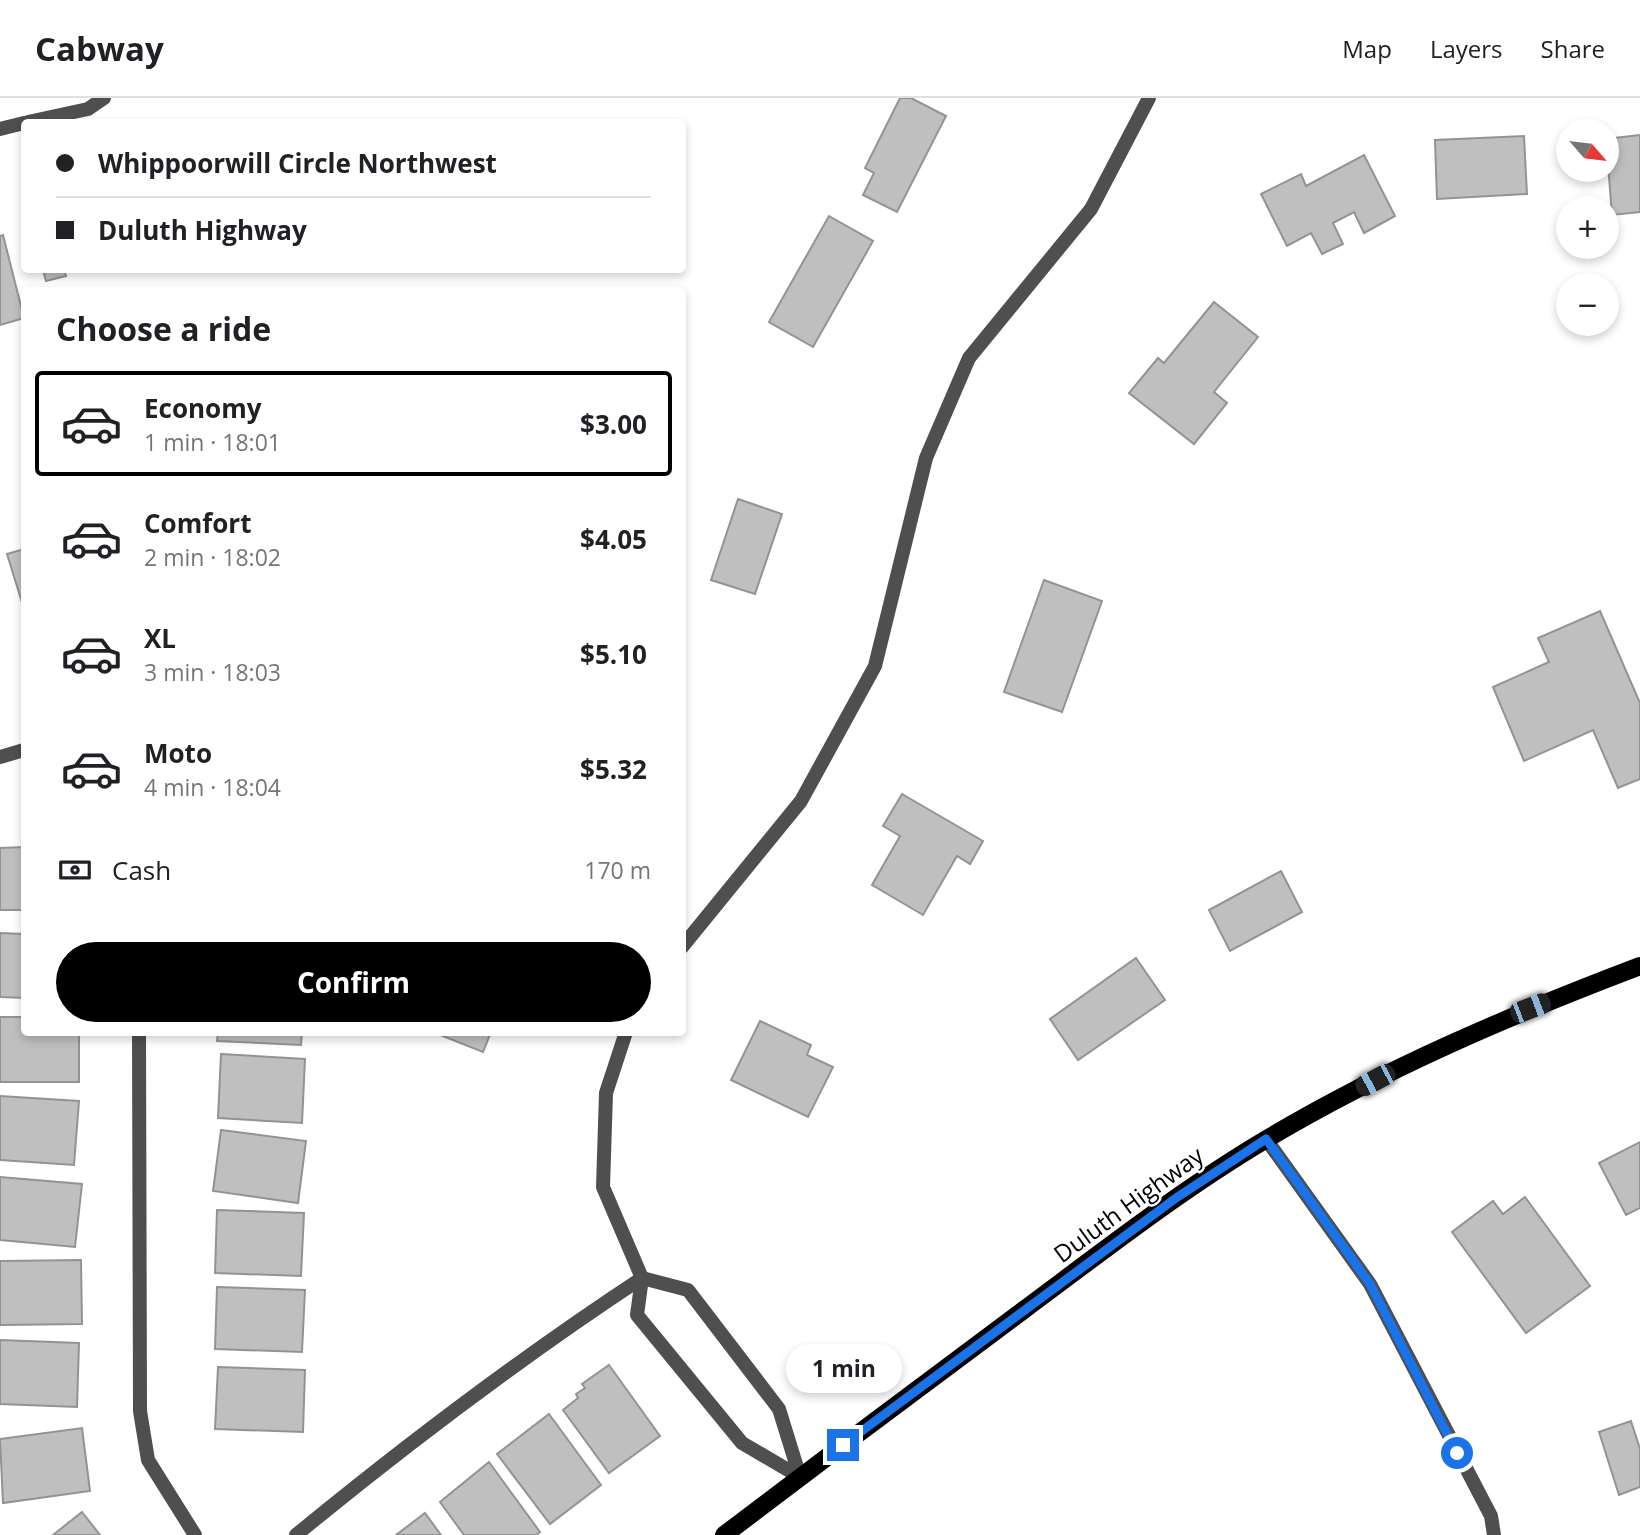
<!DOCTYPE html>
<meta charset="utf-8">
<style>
body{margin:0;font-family:"Open Sans",sans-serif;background:#f2f2f2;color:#202124;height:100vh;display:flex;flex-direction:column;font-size:26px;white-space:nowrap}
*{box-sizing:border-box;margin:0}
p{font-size:23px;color:#757577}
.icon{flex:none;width:38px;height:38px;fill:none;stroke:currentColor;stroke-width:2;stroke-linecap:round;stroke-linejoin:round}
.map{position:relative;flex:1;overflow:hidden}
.side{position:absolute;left:21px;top:189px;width:665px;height:749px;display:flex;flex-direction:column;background:#fff;border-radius:7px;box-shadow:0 4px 10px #0003}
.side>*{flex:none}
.banner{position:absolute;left:21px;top:21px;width:665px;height:154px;border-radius:7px;box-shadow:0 4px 10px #0003;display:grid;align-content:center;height:154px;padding:0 35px;background:#fff}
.needle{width:46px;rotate:118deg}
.controls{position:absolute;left:1556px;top:21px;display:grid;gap:14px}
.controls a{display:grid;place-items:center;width:63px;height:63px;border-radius:50%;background:#fff;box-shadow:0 4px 10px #0003;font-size:35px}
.end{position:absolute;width:32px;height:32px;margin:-16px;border:9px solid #1a73e8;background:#fff;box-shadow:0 0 0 4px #fff}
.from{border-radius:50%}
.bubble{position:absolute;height:49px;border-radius:24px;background:#fff;box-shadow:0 4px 10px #0003;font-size:23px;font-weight:700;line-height:49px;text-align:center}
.car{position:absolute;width:21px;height:42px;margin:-21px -10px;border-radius:9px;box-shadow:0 0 5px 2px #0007;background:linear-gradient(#222 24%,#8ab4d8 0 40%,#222 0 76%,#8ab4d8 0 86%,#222 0)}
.banner b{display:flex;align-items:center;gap:24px;height:66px;font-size:26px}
.banner b+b{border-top:2px solid #e0e0e0}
.banner i{width:18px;height:18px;background:#202124}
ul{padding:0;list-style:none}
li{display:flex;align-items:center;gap:21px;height:105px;margin:0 14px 10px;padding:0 21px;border:4px solid transparent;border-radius:7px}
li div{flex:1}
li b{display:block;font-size:26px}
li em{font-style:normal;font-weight:700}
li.current{border-color:#000}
li>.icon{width:63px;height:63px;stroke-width:1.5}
h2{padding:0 35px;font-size:32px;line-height:84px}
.pay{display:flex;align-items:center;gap:18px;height:77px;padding:0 35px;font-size:26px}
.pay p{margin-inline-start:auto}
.primary-button{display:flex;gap:14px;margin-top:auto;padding:14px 35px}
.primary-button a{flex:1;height:80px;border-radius:42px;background:#000;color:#fff;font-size:28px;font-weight:700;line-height:80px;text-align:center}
header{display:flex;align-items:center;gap:42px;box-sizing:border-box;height:98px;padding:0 35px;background:#fff;border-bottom:2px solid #e0e0e0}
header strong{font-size:33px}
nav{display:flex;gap:38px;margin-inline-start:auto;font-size:24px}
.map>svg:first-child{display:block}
.building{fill:#bfbfbf;stroke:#939393;stroke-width:2}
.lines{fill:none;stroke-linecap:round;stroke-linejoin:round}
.minor{stroke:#4f4f4f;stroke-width:14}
.primary{stroke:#000;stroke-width:18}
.route{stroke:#1a73e8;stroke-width:9}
.labels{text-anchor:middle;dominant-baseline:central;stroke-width:5;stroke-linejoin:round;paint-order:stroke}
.street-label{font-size:24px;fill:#000;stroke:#fff}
</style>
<header>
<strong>Cabway</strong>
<nav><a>Map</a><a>Layers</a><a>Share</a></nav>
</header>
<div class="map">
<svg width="1640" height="1437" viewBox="0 0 1640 1437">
<rect width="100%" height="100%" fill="#fff"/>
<!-- building -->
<g class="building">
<path d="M900 0H911L946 18 897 114 863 97 874 75 865 70Z"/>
<path d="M1640 37V114L1612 117 1606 41Z"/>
<path d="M1524 38 1527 96 1437 101 1435 42Z"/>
<path d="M1364 57 1395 118 1364 135 1354 114 1333 125 1343 146 1322 156 1311 135 1287 148 1261 96 1301 76 1306 88Z"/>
<path d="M829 118 873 143 813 249 769 224Z"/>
<path d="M3 137 24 220 0 227V138Z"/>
<path d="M43 172H64L66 178 46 183Z"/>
<path d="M1214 204 1258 239 1214 294 1227 305 1194 346 1129 295 1158 260 1164 265Z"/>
<path d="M738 401 782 416 755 496 711 482Z"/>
<path d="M24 451V511L7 456Z"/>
<path d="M1044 482 1102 503 1062 614 1004 594Z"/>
<path d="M1600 513 1640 605V681L1618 690 1593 632 1524 663 1493 589 1549 564 1538 540Z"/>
<path d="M902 696 983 743 970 766 957 758 923 817 872 787 900 738 883 728Z"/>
<path d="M24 749V812H0V750Z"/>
<path d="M1281 773 1302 814 1230 853 1209 812Z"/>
<path d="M0 835 24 836V900L0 899Z"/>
<path d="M1136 860 1165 902 1078 962 1050 921Z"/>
<path d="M0 919H24V934H79V984H0Z"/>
<path d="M760 923 811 947 807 957 833 969 808 1019 731 982Z"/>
<path d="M218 934H302L301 947 217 943Z"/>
<path d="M441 934H491L483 954 440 937Z"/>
<path d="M221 956 305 961 302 1025 218 1020Z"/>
<path d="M0 998 79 1003 74 1067 0 1062Z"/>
<path d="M221 1032 306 1043 298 1105 213 1093Z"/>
<path d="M1640 1044V1110L1626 1117 1599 1065Z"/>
<path d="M0 1079 82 1086 75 1149 0 1142Z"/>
<path d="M1525 1099 1590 1188 1526 1235 1452 1134 1493 1103 1503 1116Z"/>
<path d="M217 1112 304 1115 301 1178 215 1175Z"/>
<path d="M81 1162 82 1226 0 1227V1163Z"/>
<path d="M217 1189 305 1192 302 1254 215 1251Z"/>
<path d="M0 1242 79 1245 77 1309 0 1306Z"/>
<path d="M609 1267 660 1338 609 1375 563 1312 578 1300 576 1296 585 1290 582 1286Z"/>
<path d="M218 1269 305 1272 303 1334 215 1331Z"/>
<path d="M549 1316 601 1387 550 1426 497 1356Z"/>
<path d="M1631 1323 1640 1351V1389L1619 1397 1599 1334Z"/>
<path d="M82 1330 90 1393 3 1405 0 1341Z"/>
<path d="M489 1364 540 1434 536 1437H464L440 1404Z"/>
<path d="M82 1414 100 1437H53Z"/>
<path d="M425 1415 441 1437H396Z"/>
</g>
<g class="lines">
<!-- minor -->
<g class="minor">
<path d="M28 24 88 11 104 0"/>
<path d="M0 31 24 25"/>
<path d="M0 659 24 652"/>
<path d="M682 849 801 703 875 568 926 360 969 260 1091 111 1149 0"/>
<path d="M139 934 140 1313 148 1362 195 1437"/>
<path d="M626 934 606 995 603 1089 642 1180 637 1217 742 1345 800 1379"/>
<path d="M1266 1041 1370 1186 1491 1418 1494 1437"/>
<path d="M642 1180 688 1192 779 1311 800 1379"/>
<path d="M296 1437C407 1346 522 1259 642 1180"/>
</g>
<!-- primary -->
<path class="primary" d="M724 1437C824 1361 924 1286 1025 1211 1103 1153 1181 1092 1265 1042 1384 971 1511 917 1640 868"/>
</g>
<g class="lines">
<!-- route -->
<path class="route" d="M843 1347 1176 1100 1266 1041 1370 1186 1457 1355"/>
</g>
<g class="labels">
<!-- street labels -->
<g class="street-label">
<text transform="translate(1128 1106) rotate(-36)">Duluth Highway</text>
</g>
</g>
</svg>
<div class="controls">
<a><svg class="needle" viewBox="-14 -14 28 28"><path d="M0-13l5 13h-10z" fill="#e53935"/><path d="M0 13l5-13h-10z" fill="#757577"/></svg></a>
<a>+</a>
<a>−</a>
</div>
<i class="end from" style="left:1457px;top:1355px"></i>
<i class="end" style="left:843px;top:1347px"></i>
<div class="bubble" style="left:786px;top:1246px;width:116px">1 min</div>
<i class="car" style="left:1530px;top:910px;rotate:69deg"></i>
<i class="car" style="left:1375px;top:982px;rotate:242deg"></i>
<div class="banner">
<b><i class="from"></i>Whippoorwill Circle Northwest</b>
<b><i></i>Duluth Highway</b>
</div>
<section class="side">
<h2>Choose a ride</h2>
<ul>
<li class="current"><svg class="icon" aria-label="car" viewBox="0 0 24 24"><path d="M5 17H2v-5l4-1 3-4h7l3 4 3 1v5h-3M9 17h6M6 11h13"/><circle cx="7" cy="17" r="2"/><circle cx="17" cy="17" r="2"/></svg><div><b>Economy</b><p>1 min · 18:01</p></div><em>$3.00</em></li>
<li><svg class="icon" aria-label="car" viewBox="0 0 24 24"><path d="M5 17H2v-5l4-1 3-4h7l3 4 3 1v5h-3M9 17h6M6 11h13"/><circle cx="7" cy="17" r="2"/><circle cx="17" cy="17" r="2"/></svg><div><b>Comfort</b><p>2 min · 18:02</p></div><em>$4.05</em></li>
<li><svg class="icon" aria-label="car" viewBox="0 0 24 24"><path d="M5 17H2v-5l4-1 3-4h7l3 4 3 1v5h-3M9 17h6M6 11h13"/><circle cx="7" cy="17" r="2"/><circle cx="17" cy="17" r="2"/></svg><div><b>XL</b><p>3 min · 18:03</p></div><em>$5.10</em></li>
<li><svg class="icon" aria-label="car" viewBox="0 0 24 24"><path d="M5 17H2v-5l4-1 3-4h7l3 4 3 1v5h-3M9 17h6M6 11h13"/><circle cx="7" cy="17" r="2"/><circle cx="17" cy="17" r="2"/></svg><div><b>Moto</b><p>4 min · 18:04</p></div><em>$5.32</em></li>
</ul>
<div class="pay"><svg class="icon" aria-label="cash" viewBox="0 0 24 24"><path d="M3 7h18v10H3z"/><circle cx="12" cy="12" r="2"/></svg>Cash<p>170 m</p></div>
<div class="primary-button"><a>Confirm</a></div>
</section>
</div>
